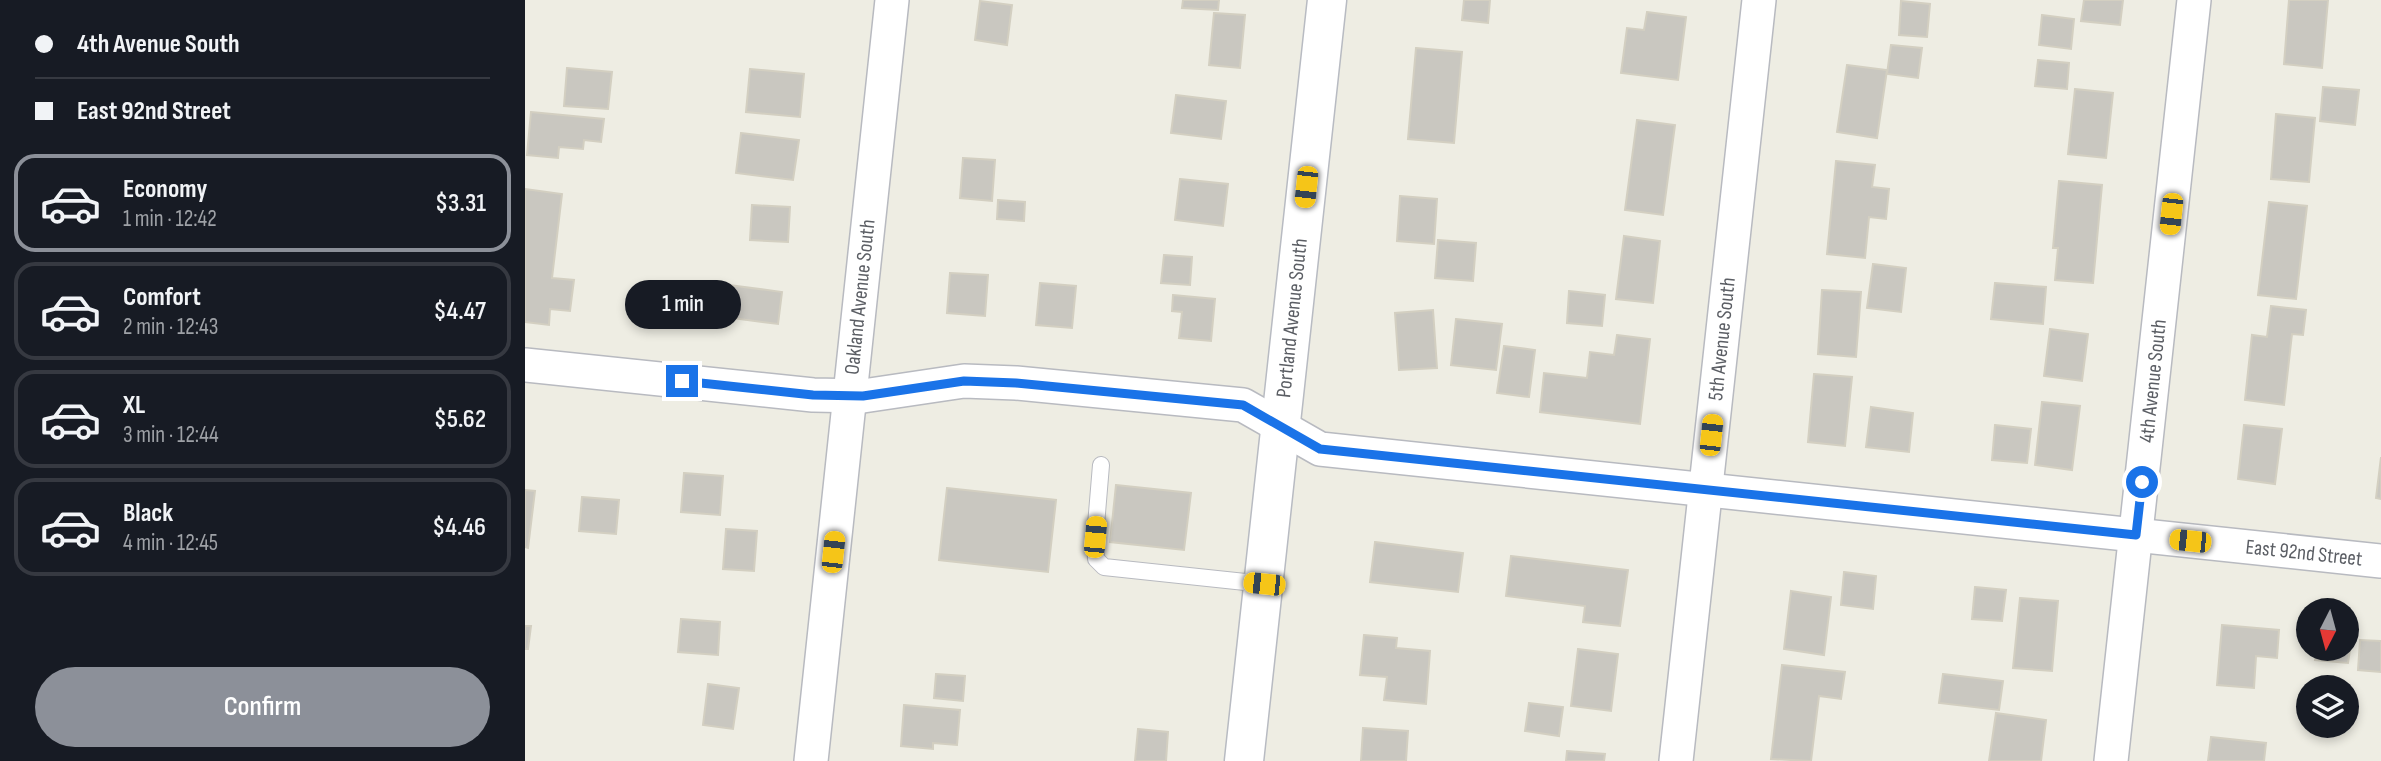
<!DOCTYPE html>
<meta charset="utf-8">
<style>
body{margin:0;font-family:"Sofia Sans Condensed",sans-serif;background:#242831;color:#f1f3f6;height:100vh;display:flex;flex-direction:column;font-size:26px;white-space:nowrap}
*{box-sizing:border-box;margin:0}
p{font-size:23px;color:#9ea1a6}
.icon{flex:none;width:38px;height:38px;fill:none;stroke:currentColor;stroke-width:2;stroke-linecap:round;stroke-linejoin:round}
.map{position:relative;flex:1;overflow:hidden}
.side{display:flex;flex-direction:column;background:#171b24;width:525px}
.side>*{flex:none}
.hud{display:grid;align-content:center;height:154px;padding:0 35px;background:#171b24}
.needle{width:46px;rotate:186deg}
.tools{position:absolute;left:1771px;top:598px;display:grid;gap:14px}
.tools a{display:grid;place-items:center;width:63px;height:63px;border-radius:50%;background:#171b24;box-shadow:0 4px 10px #0003;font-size:35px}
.end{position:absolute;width:32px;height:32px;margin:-16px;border:9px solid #1a73e8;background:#fff;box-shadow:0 0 0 4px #fff}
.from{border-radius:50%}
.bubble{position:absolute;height:49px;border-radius:24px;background:#171b24;box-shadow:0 4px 10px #0003;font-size:23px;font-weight:600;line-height:49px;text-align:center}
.car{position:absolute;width:21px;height:42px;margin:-21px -10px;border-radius:9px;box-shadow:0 0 5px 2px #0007;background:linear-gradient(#f5c518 24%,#345 0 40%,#f5c518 0 76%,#345 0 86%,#f5c518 0)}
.hud b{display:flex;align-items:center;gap:24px;height:66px;font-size:26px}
.hud b+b{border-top:2px solid #363941}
.hud i{width:18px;height:18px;background:#f1f3f6}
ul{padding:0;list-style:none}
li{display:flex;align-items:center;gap:21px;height:98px;margin:0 14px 10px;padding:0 21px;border:4px solid #363941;border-radius:21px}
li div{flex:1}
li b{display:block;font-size:26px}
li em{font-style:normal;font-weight:600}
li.on{border-color:#8c9099}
li>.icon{width:63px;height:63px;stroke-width:1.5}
.button{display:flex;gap:14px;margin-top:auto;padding:14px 35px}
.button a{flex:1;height:80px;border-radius:42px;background:#8c9099;color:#fff;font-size:28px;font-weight:600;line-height:80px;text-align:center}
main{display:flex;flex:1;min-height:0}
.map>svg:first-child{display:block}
.building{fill:#c9c7c0;stroke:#d3cfc1;stroke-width:2}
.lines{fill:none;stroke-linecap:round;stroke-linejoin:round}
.service-casing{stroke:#b8bac0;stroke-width:18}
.minor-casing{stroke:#b8bac0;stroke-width:36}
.secondary-casing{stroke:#b8bbc2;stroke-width:41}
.service{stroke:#fff;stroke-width:16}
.minor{stroke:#fff;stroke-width:33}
.secondary{stroke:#fff;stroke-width:38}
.route{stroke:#1a73e8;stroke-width:9}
.labels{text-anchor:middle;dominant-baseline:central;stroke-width:5;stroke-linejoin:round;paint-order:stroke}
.street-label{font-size:21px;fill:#5b5e64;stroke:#fff}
</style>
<main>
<section class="side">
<div class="hud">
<b><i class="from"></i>4th Avenue South</b>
<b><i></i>East 92nd Street</b>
</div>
<ul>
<li class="on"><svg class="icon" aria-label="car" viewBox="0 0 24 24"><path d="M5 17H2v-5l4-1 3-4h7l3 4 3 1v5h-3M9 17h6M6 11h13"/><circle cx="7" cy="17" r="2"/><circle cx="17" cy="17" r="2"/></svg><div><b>Economy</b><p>1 min · 12:42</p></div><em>$3.31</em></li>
<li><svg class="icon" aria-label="car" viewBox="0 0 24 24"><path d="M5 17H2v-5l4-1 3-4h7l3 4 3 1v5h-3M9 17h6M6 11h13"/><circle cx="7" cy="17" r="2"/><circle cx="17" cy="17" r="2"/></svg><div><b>Comfort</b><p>2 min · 12:43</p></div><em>$4.47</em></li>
<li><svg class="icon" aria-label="car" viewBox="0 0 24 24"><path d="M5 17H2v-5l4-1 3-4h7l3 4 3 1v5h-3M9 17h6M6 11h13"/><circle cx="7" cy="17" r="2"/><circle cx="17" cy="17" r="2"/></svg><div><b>XL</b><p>3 min · 12:44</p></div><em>$5.62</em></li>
<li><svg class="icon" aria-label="car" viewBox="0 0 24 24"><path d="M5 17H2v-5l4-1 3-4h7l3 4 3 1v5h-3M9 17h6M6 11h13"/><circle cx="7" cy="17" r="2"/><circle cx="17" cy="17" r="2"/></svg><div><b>Black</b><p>4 min · 12:45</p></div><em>$4.46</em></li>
</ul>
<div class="button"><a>Confirm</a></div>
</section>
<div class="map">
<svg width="1856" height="761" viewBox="0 0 1856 761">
<rect width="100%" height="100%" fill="#eeede3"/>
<!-- building -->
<g class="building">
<path d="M658 0H694L693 10 657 8Z"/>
<path d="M939 0H965L963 23 937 20Z"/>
<path d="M1559 0H1598L1595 25 1556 21Z"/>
<path d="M1764 0H1803L1797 68 1759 64Z"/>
<path d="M455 1 487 5 482 45 450 40Z"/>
<path d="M1376 1 1405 4 1402 37 1374 35Z"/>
<path d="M1122 12 1161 17 1153 80 1096 73 1102 28 1119 30Z"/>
<path d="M689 13 720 15 715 68 684 65Z"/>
<path d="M1517 15 1549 19 1546 49 1514 45Z"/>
<path d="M1366 45 1397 48 1393 78 1362 74Z"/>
<path d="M891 48 937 52 929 143 883 139Z"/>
<path d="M1513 60 1544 63 1542 89 1510 86Z"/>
<path d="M1322 65 1362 70 1352 138 1312 132Z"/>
<path d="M42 68 87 72 83 109 39 106Z"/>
<path d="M225 69 279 74 275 117 221 112Z"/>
<path d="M1798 87 1834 90 1830 125 1795 121Z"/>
<path d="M1550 89 1588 93 1581 158 1543 154Z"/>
<path d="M651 95 701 101 696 139 646 133Z"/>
<path d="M6 112 79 119 76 142 59 140 58 149 34 147 33 158 2 155Z"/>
<path d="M1751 114 1790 118 1784 182 1746 179Z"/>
<path d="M1112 120 1150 125 1138 215 1100 210Z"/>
<path d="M216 133 274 140 268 180 211 173Z"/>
<path d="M438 158 470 160 467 201 435 198Z"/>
<path d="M1311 161 1350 165 1347 187 1364 189 1361 219 1344 217 1340 258 1302 254Z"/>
<path d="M655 179 703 184 698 226 650 220Z"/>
<path d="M1534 181 1577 185 1568 283 1530 280 1533 248H1528Z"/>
<path d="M0 189 37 194 27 278 49 280 45 311 25 309 24 325 0 322Z"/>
<path d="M875 196 912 199 909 244 872 241Z"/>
<path d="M473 200 500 202 499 221 472 219Z"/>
<path d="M1744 202 1782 206 1771 299 1733 295Z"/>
<path d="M227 205 265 207 263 242 225 240Z"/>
<path d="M1099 236 1135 241 1128 303 1091 299Z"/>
<path d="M913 240 951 243 948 281 910 278Z"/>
<path d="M639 255 667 257 665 285 636 283Z"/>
<path d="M1348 264 1381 268 1376 312 1342 308Z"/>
<path d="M425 273 463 275 460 316 422 313Z"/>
<path d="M515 283 551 286 547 328 511 325Z"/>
<path d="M1470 283 1521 287 1518 324 1466 319Z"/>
<path d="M204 285 257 292 253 324 199 317Z"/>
<path d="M1297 290 1336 292 1331 357 1293 354Z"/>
<path d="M1044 291 1080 295 1077 326 1042 323Z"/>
<path d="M648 295 690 299 686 341 654 338 657 312 647 311Z"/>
<path d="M1746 306 1781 310 1778 335 1767 334 1759 405 1720 400 1727 335 1742 337Z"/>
<path d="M908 310 912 368 874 370 870 313Z"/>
<path d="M931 319 977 324 971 370 926 365Z"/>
<path d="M1525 329 1563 334 1557 381 1519 376Z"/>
<path d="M1092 335 1125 339 1115 424 1015 412 1019 373 1062 378 1065 352 1089 355Z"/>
<path d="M979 346 1010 350 1004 397 972 393Z"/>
<path d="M1289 374 1327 377 1320 446 1283 442Z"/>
<path d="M1517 402 1555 406 1547 470 1510 465Z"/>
<path d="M1346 407 1388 413 1384 452 1341 447Z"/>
<path d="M1470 425 1506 429 1502 463 1467 460Z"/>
<path d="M1719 425 1757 429 1750 484 1713 479Z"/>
<path d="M1856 457V499L1851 498Z"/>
<path d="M159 473 198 476 195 515 156 512Z"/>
<path d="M591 485 666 493 659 550 585 542Z"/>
<path d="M422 488 531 500 523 572 414 560Z"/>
<path d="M0 490 10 491 3 548 0 547Z"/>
<path d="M57 497 94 500 91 534 54 531Z"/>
<path d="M201 529 232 531 229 571 198 569Z"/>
<path d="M850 542 938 553 933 592 845 582Z"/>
<path d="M986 556 1103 570 1095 626 1058 622 1060 606 981 596Z"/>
<path d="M1319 572 1351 576 1348 609 1316 605Z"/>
<path d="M1450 587 1481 590 1477 621 1447 619Z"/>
<path d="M1266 591 1306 597 1299 655 1259 649Z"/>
<path d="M1495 598 1533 601 1527 671 1488 668Z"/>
<path d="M156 619 195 622 193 655 153 652Z"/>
<path d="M1697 625 1754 630 1752 658 1731 656 1729 688 1692 685Z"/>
<path d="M0 626H6L3 649H0Z"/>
<path d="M1822 629 1828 630 1823 663 1790 660 1792 649H1822Z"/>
<path d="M839 635 872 638 871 648 905 651 901 704 859 700 862 677 835 675Z"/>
<path d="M1835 640 1856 641V672L1833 670Z"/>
<path d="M1053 649 1093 654 1086 711 1046 706Z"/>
<path d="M1257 665 1320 672 1316 699 1294 696 1286 761 1246 759Z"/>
<path d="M411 674 440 676 438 701 409 698Z"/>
<path d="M1418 674 1478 681 1474 710 1414 703Z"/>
<path d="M183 684 214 688 208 729 178 725Z"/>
<path d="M1004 703 1038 707 1034 736 1000 731Z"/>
<path d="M379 705 435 710 432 745 408 743V749L376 746Z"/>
<path d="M1471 713 1521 720 1516 761H1464Z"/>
<path d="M838 728 883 731 881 761H836Z"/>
<path d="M613 729 643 732 641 761H610Z"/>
<path d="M1686 737 1741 743 1739 761H1683Z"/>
<path d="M1042 751 1080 754 1079 761H1041Z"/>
</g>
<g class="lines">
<!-- service casing -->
<g class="service-casing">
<path id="service" d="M576 465 570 537 571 559 579 567 739 584"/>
</g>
<!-- minor casing -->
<g class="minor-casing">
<g id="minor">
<path d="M0 365 288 395 338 396 439 381 491 383 718 405 795 449 1856 561"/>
<path d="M286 761 367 0"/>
<path d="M1151 761 1234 0"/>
<path d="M1586 761 1669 0"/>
</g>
</g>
<!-- secondary casing -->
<g class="secondary-casing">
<path id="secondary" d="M719 761 802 0"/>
</g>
<!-- service -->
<use href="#service" class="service"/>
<!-- minor -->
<use href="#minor" class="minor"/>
<!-- secondary -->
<use href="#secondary" class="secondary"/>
</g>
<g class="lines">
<!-- route -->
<path class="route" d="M157 381 288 395 338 396 439 381 491 383 718 405 795 449 1611 535 1617 482"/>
</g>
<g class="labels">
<!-- street labels -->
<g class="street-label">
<text transform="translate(335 297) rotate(-84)">Oakland Avenue South</text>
<text transform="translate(767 318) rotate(-84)">Portland Avenue South</text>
<text transform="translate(1197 339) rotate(-84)">5th Avenue South</text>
<text transform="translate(1628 381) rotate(-84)">4th Avenue South</text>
<text transform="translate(1779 553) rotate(6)">East 92nd Street</text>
</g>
</g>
</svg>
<div class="tools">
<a><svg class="needle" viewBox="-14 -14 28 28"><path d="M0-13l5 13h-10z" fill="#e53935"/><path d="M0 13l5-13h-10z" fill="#9ea1a6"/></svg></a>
<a><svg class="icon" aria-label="layers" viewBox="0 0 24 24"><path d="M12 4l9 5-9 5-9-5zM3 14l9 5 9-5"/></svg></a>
</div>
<i class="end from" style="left:1617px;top:482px"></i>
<i class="end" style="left:157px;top:381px"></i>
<div class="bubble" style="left:100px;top:280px;width:116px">1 min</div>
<i class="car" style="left:781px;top:187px;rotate:186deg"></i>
<i class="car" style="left:1646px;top:214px;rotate:186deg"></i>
<i class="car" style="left:1186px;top:435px;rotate:6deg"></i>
<i class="car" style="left:570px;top:537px;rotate:5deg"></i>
<i class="car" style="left:1665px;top:541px;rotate:276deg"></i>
<i class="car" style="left:308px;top:552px;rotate:6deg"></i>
<i class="car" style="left:739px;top:584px;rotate:276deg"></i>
</div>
</main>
